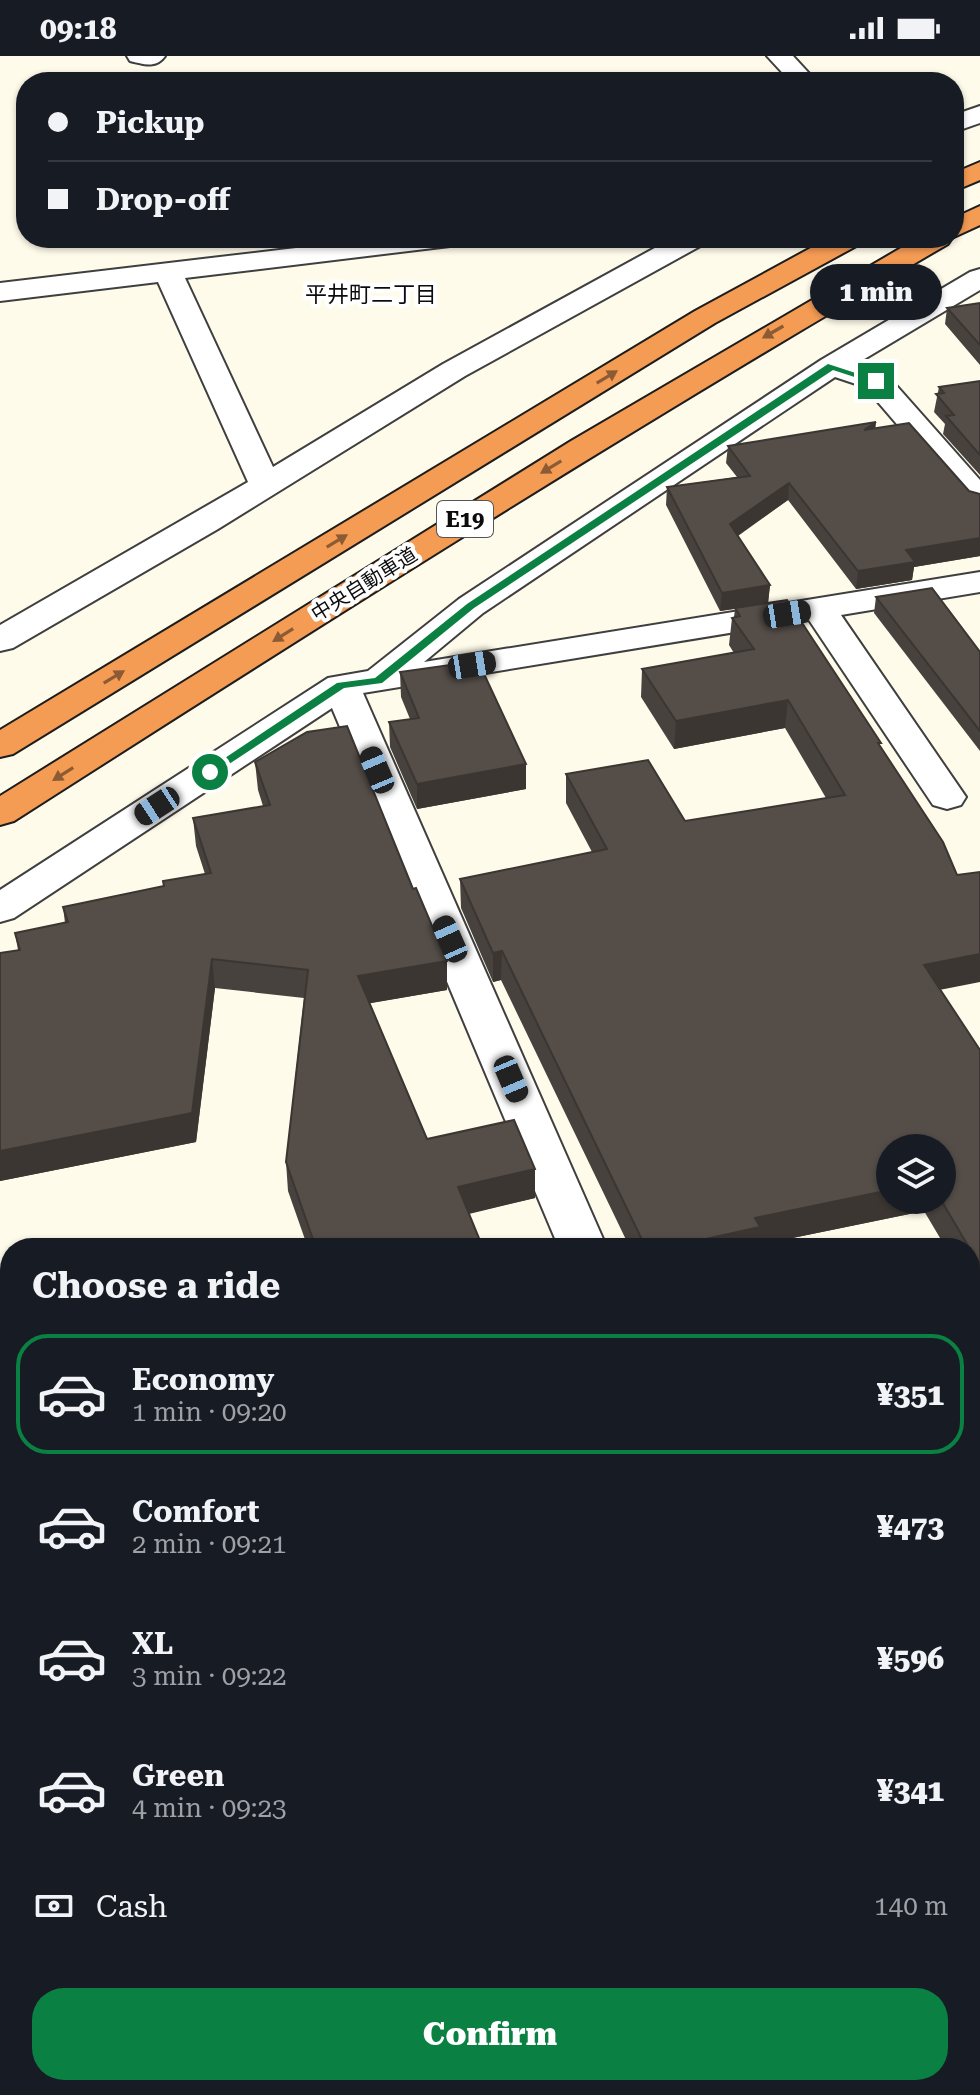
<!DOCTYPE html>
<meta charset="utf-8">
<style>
body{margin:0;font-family:"Roboto Serif","Noto Sans JP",serif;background:#20242c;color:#f1f3f6;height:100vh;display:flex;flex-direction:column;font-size:30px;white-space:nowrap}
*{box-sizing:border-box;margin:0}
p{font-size:26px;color:#9ea1a6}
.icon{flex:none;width:44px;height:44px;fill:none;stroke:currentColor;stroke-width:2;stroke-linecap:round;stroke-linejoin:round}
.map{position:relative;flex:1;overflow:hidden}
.details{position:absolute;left:0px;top:1182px;width:980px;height:858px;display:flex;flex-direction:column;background:#171b24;border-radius:32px 32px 0 0;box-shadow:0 2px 6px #0004}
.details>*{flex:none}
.banner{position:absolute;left:16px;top:16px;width:948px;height:176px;border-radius:32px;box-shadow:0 2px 6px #0004;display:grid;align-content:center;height:176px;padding:0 32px;background:#171b24}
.fabs{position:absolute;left:876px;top:1078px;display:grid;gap:16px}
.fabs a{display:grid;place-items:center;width:80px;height:80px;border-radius:50%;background:#171b24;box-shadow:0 2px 6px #0004;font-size:40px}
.end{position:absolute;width:36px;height:36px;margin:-18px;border:10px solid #0b8043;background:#fff;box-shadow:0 0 0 4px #fff}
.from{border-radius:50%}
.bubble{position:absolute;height:56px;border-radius:28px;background:#171b24;box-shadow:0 2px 6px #0004;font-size:26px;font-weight:800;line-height:56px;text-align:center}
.car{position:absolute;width:24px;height:48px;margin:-24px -12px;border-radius:10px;box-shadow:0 0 6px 2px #0007;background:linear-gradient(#222 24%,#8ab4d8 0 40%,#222 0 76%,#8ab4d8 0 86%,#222 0)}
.banner b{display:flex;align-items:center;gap:28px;height:76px;font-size:30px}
.banner b+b{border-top:2px solid #363941}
.banner i{width:20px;height:20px;background:#f1f3f6}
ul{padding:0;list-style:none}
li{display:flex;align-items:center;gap:24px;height:120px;margin:0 16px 12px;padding:0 16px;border:4px solid transparent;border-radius:32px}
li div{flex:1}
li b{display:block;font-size:30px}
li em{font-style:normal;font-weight:800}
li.selected{border-color:#0b8043}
li>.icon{width:72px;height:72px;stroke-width:1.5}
h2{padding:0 32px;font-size:36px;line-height:96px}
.pay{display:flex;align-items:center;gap:20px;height:88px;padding:0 32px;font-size:30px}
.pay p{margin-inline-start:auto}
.button{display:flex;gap:16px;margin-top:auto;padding:16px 32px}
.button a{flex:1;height:92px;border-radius:32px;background:#0b8043;color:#fff;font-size:32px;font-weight:800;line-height:92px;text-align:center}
.status{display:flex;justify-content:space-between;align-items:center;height:56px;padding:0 40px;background:#171b24;direction:ltr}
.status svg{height:22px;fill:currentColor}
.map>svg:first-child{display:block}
.forest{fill:#b4d995}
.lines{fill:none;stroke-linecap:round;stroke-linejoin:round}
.minor-casing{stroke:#3f3f3f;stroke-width:4}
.highway-casing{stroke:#1d1d1d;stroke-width:4}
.minor{fill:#fff;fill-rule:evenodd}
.highway{fill:#f49b54;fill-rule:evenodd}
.wall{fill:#48423e;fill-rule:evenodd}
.shaded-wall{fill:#3b3632}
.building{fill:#544d48;stroke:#3b3632;stroke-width:2}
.oneway{fill:#8c5b34}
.route{fill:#0b8043}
.labels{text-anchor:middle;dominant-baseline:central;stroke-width:8;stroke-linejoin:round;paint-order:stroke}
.far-street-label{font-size:20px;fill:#0c0c0c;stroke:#fff}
.far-neighbourhood-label{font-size:22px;fill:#0c0c0c;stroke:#fff}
.shield{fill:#fff;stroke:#555;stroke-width:2}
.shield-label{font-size:22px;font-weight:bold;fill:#0c0c0c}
</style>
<div class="status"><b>09:18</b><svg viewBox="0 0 49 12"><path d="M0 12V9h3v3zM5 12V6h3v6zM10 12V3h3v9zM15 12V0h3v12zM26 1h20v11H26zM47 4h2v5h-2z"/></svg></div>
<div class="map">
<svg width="980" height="2039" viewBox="0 0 980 2039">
<rect width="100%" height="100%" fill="#fffbeb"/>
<!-- forest -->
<path class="forest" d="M0 1828 10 1830V2030H758L760 2039H0Z"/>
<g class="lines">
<!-- minor casing -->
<g class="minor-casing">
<g id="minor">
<path d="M127 0H165C156 13 143 8 130 5Z"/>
<path d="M767 0H793L817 26H791Z"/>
<path d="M980 50V67L954 76V59Z"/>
<path d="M380 182H464L460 188 450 190 185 222 273 411 443 308 673 182H708L704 188 465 320 218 473 13 592 0 595V569L248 426 158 226 0 245V227Z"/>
<path d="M980 213V234L856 308 887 319 980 424V454L968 451 865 331 835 321 483 557 424 606 980 516V536L841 559 966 741 961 749 947 753 933 749 809 564 363 637 607 1192H559L332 652 14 862 0 866V834L328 622 368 615 459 543 821 304 970 216Z"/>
<path d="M980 1234V1272L970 1275V1237Z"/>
<path d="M0 1497 10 1499V1545L0 1543Z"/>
<path d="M970 1722 980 1724V1778L970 1776Z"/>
</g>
</g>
<!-- highway casing -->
<g class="highway-casing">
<g id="highway">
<path d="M980 106V124L954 135V117Z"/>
<path d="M980 150V169L954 181V162Z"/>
<path d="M829 182H864L860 188 715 267 13 698 0 701V674L695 255Z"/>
<path d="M918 182H952L948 188C631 372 322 568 14 765L0 769V740L571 385Z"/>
</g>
</g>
<!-- minor -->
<use href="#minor" class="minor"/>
<!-- highway -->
<use href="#highway" class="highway"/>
</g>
<!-- wall -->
<g class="wall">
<path d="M980 247V309L945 268 947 252Z"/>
<path d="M980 325V419L943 378 945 368 934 356 939 331Z"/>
<path d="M876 366 875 372 969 435 980 438V500L914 511 912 524 856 533 788 444 738 480 770 529 768 547 881 691 941 934 980 994V1232L971 1234 970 1192H946L924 1155 758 1189 757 1192H630L501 924 493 926 461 852 460 823 592 796 566 747V718L685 765 826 742 785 672 674 693 641 641 642 613 734 597 729 589 732 562 734 561 735 553 720 555 666 449 667 431 737 421 726 407 728 390ZM942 1092V1144H890Z"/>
<path d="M876 541 980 596V695L874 557Z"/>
<path d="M400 616 526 708V733L417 753 390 691 389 666 410 663 401 641Z"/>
<path d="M255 706 413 833 447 905V934L370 947 427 1083 535 1113V1142L469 1158 483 1192H308L288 1135 286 1106 304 942 215 932 196 1086 0 1125V897L18 894 15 877 65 867 63 851 164 831 163 825 205 818 196 790 193 762 263 750 258 734Z"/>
<path d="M0 1218H10V1473L0 1471V1327L3 1329 7 1326 6 1311 0 1310Z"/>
<path d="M980 1257V1414L970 1395V1259Z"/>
<path d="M970 1595 980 1597V1703L970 1701Z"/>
<path d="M848 2030H970L976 2032 974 2039H887Z"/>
</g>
<!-- shaded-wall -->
<g class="shaded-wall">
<path d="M876 366 874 383 864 374Z"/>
<path d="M789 427 788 444 728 486 730 468Z"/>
<path d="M980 482V500L914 511 912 524 856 533 858 515 906 494Z"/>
<path d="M770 529 768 547 720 555 722 537Z"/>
<path d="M788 644 785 672 674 693 676 665Z"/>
<path d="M526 708V733L417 753V728Z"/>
<path d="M502 895 501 924 493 926V897Z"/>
<path d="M980 898V926L919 938 924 909Z"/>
<path d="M212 903 215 932 196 1086 0 1125V1095Z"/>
<path d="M447 905V934L360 949 358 920Z"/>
<path d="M535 1113V1142L458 1160V1131Z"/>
<path d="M890 1134V1144H926L924 1155 758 1189 757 1192H665L755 1162Z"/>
<path d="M980 1204V1232L971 1234 977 1205Z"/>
<path d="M10 1615V1660L0 1681V1636Z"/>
</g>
<!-- building -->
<g class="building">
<path d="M980 247V289L947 252Z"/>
<path d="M980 325V399L946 360 954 359 936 338 944 337 939 331Z"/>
<path d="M876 366 864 374 909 367 969 435 980 438V482L906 494 915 506 858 515 789 427 730 468 770 529 722 537 667 431 750 420 728 390Z"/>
<path d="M932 532 980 596V675L876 541Z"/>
<path d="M787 544 881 687H878L943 786 957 819 980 816V898L924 909 980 994V1204L977 1205 941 1144H942V1092H890V1134L755 1162 760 1171 665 1192H646L502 895 493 897 460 823 607 793 566 718 648 704 685 765 845 739 788 644 676 665 642 613 754 593 732 562 740 560 735 552Z"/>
<path d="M478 605 526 708 417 728 389 666 419 662 400 616Z"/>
<path d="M347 670 413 833 416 832 447 905 358 920 427 1083 514 1064 535 1113 458 1131 483 1192H316L286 1106 308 914 212 903 192 1057 0 1095V897L20 894 15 877 68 866 63 851 164 830 163 825 211 817 193 762 270 749 255 706 307 676Z"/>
<path d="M0 1218H10V1446L0 1444V1327L3 1329 7 1326 6 1284 0 1282Z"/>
<path d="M980 1257V1373L970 1355V1259Z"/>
<path d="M0 1565 10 1567V1615L0 1636Z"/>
<path d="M970 1595 980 1597V1673L970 1671Z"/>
<path d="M970 1783 980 1785V1994L976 2032 969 2030Z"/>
</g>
<!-- one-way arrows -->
<defs><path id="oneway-solid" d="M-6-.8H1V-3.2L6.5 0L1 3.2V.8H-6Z" transform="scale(2)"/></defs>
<g class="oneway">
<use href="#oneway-solid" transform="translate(773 276) rotate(150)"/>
<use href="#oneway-solid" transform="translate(607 321) rotate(-31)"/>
<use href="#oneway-solid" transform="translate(551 411) rotate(149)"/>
<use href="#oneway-solid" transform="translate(337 485) rotate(-31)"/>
<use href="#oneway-solid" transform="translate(283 579) rotate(148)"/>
<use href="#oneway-solid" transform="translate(114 621) rotate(-31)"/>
<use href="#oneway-solid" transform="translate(63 718) rotate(148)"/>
</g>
<!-- route -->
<path class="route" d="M828 308 880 325 876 328 833 314 474 552 382 627 344 632 214 718 204 716 337 627 375 622 467 548Z"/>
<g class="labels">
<!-- far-street labels -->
<g class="far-street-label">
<text transform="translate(364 528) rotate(-32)">中央自動車道</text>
</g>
<!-- far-neighbourhood labels -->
<g class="far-neighbourhood-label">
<text x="371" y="238">平井町二丁目</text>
</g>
<!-- shield labels -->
<rect class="shield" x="437" y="445" width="56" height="36" rx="6"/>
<g class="shield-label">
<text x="465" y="463">E19</text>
</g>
</g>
</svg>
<div class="fabs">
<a><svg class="icon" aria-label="layers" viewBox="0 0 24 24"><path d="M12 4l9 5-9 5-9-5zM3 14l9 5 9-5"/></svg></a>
</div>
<i class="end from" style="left:210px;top:716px"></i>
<i class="end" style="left:876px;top:325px"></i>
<div class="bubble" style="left:810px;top:208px;width:132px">1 min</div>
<i class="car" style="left:787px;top:558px;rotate:81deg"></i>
<i class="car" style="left:472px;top:609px;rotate:81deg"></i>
<i class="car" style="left:377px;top:714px;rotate:337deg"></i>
<i class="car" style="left:157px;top:750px;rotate:237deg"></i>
<i class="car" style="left:450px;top:883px;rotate:336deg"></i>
<i class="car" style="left:511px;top:1023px;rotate:157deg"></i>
<div class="banner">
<b><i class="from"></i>Pickup</b>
<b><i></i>Drop-off</b>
</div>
<section class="details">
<h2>Choose a ride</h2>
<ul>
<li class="selected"><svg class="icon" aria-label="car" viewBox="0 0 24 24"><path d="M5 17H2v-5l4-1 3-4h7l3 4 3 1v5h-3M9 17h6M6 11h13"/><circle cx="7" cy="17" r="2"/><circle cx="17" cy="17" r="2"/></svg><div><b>Economy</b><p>1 min · 09:20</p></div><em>¥351</em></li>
<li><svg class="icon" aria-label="car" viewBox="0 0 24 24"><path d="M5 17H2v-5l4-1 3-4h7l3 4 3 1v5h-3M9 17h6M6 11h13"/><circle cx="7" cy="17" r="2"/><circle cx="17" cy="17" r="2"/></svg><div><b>Comfort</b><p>2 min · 09:21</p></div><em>¥473</em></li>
<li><svg class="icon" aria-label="car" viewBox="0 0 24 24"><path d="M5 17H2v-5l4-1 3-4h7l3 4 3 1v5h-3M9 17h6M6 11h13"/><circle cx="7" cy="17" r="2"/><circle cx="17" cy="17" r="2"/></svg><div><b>XL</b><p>3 min · 09:22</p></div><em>¥596</em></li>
<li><svg class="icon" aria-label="car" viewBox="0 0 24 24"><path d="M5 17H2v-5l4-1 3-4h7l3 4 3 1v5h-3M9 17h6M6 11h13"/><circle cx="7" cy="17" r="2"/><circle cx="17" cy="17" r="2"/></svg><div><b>Green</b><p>4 min · 09:23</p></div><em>¥341</em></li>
</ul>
<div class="pay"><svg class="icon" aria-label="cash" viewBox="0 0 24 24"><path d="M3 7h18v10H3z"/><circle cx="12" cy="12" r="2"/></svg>Cash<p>140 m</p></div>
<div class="button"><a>Confirm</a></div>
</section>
</div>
